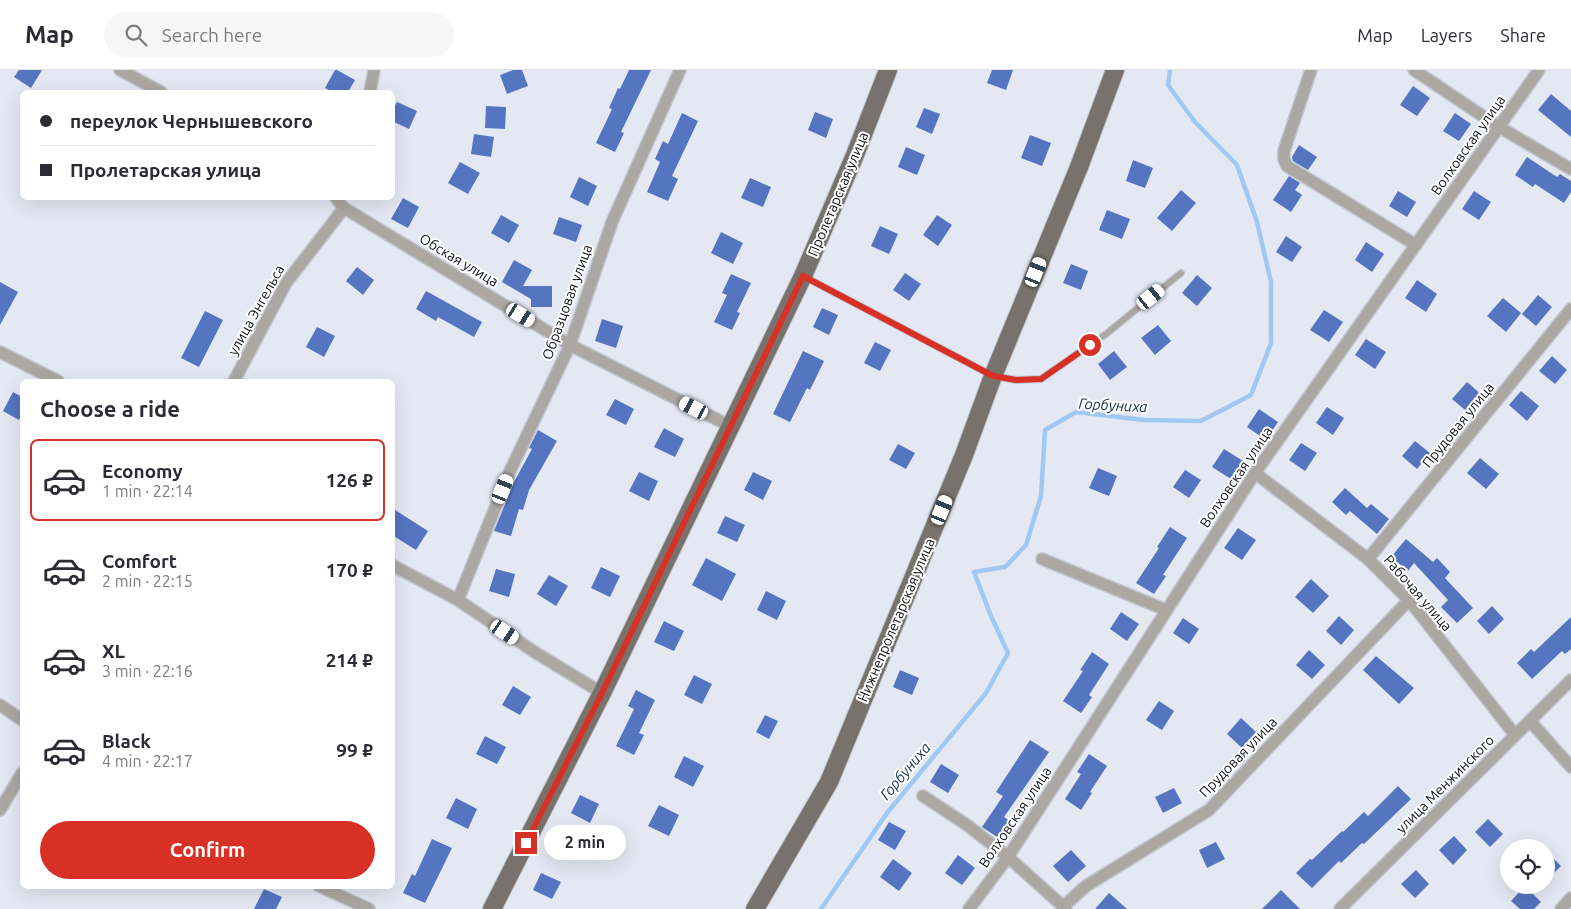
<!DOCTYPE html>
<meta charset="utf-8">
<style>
body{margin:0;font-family:Ubuntu,sans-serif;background:#f7f7f7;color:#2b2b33;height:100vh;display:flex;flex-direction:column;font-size:19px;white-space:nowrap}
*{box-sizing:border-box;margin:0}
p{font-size:16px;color:#7c7c81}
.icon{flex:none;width:28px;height:28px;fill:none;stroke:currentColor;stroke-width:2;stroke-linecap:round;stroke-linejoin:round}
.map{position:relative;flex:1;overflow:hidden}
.details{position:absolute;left:20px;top:309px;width:375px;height:510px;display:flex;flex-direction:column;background:#fff;border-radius:8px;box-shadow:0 5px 20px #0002}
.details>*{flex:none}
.hud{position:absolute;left:20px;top:20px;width:375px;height:110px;border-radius:8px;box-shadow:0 5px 20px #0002;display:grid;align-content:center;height:110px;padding:0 20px;background:#fff}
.buttons{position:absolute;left:1500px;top:769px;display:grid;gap:10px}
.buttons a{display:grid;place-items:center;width:55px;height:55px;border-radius:50%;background:#fff;box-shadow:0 5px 20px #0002;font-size:25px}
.end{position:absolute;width:22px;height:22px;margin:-11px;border:6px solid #d93025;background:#fff;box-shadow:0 0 0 2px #fff}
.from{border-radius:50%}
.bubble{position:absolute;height:35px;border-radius:18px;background:#fff;box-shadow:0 5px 20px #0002;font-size:16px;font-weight:700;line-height:35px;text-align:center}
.car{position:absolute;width:15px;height:30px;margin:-15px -8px;border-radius:6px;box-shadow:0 0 4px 1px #0007;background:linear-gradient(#fff 24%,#345 0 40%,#fff 0 76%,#345 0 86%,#fff 0)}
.hud b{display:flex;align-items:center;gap:18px;height:48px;font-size:19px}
.hud b+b{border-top:1px solid #e1e1e2}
.hud i{width:12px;height:12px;background:#2b2b33}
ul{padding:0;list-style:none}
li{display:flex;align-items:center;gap:15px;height:82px;margin:0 10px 8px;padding:0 10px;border:2px solid transparent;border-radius:8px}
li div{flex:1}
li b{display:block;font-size:19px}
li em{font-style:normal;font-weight:700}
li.on{border-color:#d93025}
li>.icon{width:45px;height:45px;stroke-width:1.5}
h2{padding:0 20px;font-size:22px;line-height:60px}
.cta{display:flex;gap:10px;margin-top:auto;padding:10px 20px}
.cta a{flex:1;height:58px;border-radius:30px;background:#d93025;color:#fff;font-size:20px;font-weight:700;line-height:58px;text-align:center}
header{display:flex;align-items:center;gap:30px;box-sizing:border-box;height:70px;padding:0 25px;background:#fff;border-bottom:1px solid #e1e1e2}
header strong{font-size:24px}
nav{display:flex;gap:28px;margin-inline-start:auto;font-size:18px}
.search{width:350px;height:45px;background:#f7f7f7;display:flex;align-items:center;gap:12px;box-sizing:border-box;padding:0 18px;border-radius:28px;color:#7c7c81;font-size:19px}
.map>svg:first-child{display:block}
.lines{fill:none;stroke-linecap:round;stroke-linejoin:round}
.stream{stroke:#a0c8f2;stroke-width:4.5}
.building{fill:#5575c1}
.lane-casing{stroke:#c1c5ce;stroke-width:8}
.street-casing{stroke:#c1c5ce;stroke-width:14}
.primary-casing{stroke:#c1c5ce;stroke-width:20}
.lane{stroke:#aba7a3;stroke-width:5.5}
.street{stroke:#aba7a3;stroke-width:11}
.primary{stroke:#77726b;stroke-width:18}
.route{stroke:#d93025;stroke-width:6}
.labels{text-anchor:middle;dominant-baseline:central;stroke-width:4;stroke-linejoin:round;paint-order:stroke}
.street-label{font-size:14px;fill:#0c0e11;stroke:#fff}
.water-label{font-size:15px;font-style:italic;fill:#13304b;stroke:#fff}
</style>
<header>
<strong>Map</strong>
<div class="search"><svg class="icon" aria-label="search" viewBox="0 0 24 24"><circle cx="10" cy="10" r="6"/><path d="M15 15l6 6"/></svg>Search here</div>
<nav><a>Map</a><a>Layers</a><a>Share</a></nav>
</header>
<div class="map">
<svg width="1571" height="839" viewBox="0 0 1571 839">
<rect width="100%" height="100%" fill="#e3e8f2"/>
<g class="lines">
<!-- stream -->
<path class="stream" d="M821 839 887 743 986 623 1008 583 991 546 974 502 1005 497 1026 475 1041 426 1045 360 1076 342 1144 350 1201 351 1251 325 1271 273V212L1257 152 1237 95 1195 52 1168 15 1170 0"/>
</g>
<!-- building -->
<g class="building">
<path d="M19 0H42L31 18 14 7Z"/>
<path d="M335 0H337L355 10 348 22H333L325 18Z"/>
<path d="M513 0H522L528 16 507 24 500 5Z"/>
<path d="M629 0H651L621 62 624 63 615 82 596 73 612 39 609 38 618 18 620 19Z"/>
<path d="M992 0H1013L1006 20 987 13Z"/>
<path d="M1413 16 1430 28 1417 46 1400 35Z"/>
<path d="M1551 24 1571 41V67L1538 40Z"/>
<path d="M397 32 417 41 409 59 392 51V41Z"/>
<path d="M486 36 506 37 505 59 485 58Z"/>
<path d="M924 38 940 44 932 64 916 57Z"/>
<path d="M815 42 833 49 826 68 808 60Z"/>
<path d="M682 43 698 51 672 106 678 109 668 131 647 122 660 92 655 89 663 71 668 74Z"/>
<path d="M1455 43 1471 54 1459 71 1443 61Z"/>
<path d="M474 64 494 67 491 87 471 84Z"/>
<path d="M1030 65 1051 73 1042 96 1021 88Z"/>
<path d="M1299 75 1317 87 1308 100 1293 91 1292 87Z"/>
<path d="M906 77 925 85 917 105 898 97Z"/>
<path d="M1527 87 1557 107 1560 104 1571 111V122L1564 133 1535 114 1533 117 1515 105Z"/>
<path d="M1133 90 1153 98 1145 118 1126 111Z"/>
<path d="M460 92 480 103 468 124 448 113Z"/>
<path d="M1289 106 1300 113 1295 120 1302 125 1291 142 1273 130Z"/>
<path d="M579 107 597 116 588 136 570 127Z"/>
<path d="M750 108 771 117 763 137 741 128Z"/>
<path d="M1181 120 1196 133 1172 161 1157 148Z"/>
<path d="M1398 121 1416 132 1407 147 1389 136Z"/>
<path d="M1474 121 1491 132 1479 150 1462 139Z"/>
<path d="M403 128 419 137 408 158 391 149Z"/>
<path d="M1107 140 1130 149 1122 169 1099 160Z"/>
<path d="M501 145 519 155 509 173 491 163Z"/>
<path d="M937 145 952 155 938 176 923 165Z"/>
<path d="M559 147 582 155 576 172 553 164Z"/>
<path d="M880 156 898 164 889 184 871 176Z"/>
<path d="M721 162 743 173 733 194 711 183Z"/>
<path d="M1286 166 1302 177 1292 192 1276 182Z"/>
<path d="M1366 172 1384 184 1372 202 1355 190Z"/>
<path d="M514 190 532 200 523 216H552V237H531V229L502 212Z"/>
<path d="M1071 194 1088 201 1081 220 1063 213Z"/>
<path d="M357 197 374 210 363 225 346 211Z"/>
<path d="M905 203 921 214 909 231 893 220Z"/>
<path d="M731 204 751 213 737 242 740 243 732 260 714 252 727 225 722 223Z"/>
<path d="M1197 205 1212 218 1197 236 1182 223Z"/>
<path d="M1417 210 1437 224 1426 242 1405 228Z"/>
<path d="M0 212 18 222 0 255Z"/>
<path d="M426 221 482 252 474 267 438 247 436 251 416 239Z"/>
<path d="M1538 225 1552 237 1536 256 1522 244Z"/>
<path d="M1503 228 1521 243 1506 262 1487 246Z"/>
<path d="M822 238 838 245 829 265 813 257Z"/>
<path d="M1324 240 1343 252 1329 272 1310 260Z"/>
<path d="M205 241 223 250 199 297 181 288Z"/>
<path d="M602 249 623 256 616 278 595 271Z"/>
<path d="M1158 255 1171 271 1155 285 1141 268Z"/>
<path d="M317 257 335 266 324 287 306 277Z"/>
<path d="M1366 269 1386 282 1375 299 1355 285Z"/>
<path d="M875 272 891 280 880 301 864 293Z"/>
<path d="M803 281 824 291 810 320 807 318 790 352 773 344Z"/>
<path d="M1114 281 1127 297 1110 310 1098 294Z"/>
<path d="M1552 286 1567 300 1555 314 1539 301Z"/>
<path d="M1467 312 1484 327 1470 344 1452 329Z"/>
<path d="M1521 321 1539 336 1527 351 1509 335Z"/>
<path d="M13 322 22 327V343L19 350 3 341Z"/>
<path d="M615 329 634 339 626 355 606 345Z"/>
<path d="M1327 337 1344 348 1333 365 1316 353Z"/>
<path d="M1259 339 1278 352 1266 370 1247 357Z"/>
<path d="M664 358 684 369 675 387 654 377Z"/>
<path d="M538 360 557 371 529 420 523 440 519 439 511 466 494 461 515 410 532 379 529 378Z"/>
<path d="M1415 371 1430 383 1417 399 1402 386Z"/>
<path d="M1301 373 1317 383 1305 401 1289 390Z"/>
<path d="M898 374 915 383 906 399 889 390Z"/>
<path d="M1224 379 1243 391 1231 409 1212 397Z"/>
<path d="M1480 388 1499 404 1486 419 1467 403Z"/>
<path d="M1098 398 1117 406 1109 426 1089 418Z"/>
<path d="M1185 400 1201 410 1189 428 1173 417Z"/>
<path d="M639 402 658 411 649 431 629 421Z"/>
<path d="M753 402 772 411 763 430 744 420Z"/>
<path d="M1345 418 1367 438 1371 434 1389 449 1377 464 1350 441 1346 445 1332 432Z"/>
<path d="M392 438 428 461 416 480 392 465Z"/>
<path d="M725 446 745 455 737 472 717 463Z"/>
<path d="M1170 457 1187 468 1163 505 1166 506 1154 524 1136 513 1159 478 1157 477Z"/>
<path d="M1238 458 1256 470 1242 490 1224 478Z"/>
<path d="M1406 469 1433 492 1437 488 1450 502 1445 508 1473 538 1457 553 1441 537 1448 530 1414 493 1408 501 1391 487Z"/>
<path d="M706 488 736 504 722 531 692 515Z"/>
<path d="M601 497 620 506 610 527 591 518Z"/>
<path d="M496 499 515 504 509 527 489 521Z"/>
<path d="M549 505 568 516 556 536 537 524Z"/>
<path d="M1311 509 1329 526 1313 543 1295 527Z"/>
<path d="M766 521 786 531 777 550 757 540Z"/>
<path d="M1492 536 1504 549 1489 564 1477 551Z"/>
<path d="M1121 542 1139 554 1127 571 1110 559Z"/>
<path d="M1339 546 1354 560 1341 575 1326 561Z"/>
<path d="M1571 547V579L1565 584 1562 581 1532 609 1517 593 1531 579 1534 582Z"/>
<path d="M1183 548 1199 559 1189 574 1173 563Z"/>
<path d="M664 551 684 561 674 581 654 572Z"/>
<path d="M1309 580 1325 595 1312 609 1296 595Z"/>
<path d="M1092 582 1109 594 1089 625 1092 627 1081 643 1063 631 1083 601 1080 600Z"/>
<path d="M1376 586 1414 618 1399 634 1363 600Z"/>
<path d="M900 600 919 608 912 625 893 617Z"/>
<path d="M694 605 712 614 702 634 684 625Z"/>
<path d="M513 616 531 627 520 645 502 635Z"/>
<path d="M636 620 655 630 639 663 644 665 634 685 616 676 634 639 628 636Z"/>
<path d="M1159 631 1174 641 1162 660 1146 650Z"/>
<path d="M765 645 778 651 769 669 756 662Z"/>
<path d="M1241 648 1256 662 1242 678 1227 664Z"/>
<path d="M485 666 506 677 497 694 476 684Z"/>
<path d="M1030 670 1049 682 1004 747 1011 752 1000 769 982 757 1003 726 996 722Z"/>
<path d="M1089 684 1107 696 1090 722 1092 723 1081 740 1065 729 1081 704 1077 702Z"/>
<path d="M684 686 704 696 693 717 674 707Z"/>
<path d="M941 694 959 705 948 723 930 712Z"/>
<path d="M1398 716 1411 729 1364 774 1362 773 1341 793 1339 791 1312 818 1296 803 1310 789 1312 790 1342 761 1343 762 1364 742 1368 746Z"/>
<path d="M1174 718 1182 733 1163 743 1155 727Z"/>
<path d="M580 725 599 734 590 753 571 743Z"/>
<path d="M456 728 477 739 468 759 446 748Z"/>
<path d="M659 735 679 745 669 766 648 756Z"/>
<path d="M1488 749 1503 764 1490 777 1475 762Z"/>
<path d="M889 752 906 761 895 780 878 770Z"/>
<path d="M1454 766 1467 780 1453 795 1439 780Z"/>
<path d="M432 769 452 778 425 833 403 823 412 804 415 806Z"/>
<path d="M1216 772 1225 789 1207 798 1199 780Z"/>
<path d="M1071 780 1086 796 1068 812 1053 796Z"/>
<path d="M1546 781 1561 796 1546 811Z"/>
<path d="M958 785 975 798 962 815 945 803Z"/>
<path d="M893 789 912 803 899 821 880 807Z"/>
<path d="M1416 800 1429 814 1415 828 1401 814Z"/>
<path d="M541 803 561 812 552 829 533 820Z"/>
<path d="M1525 816 1541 832 1534 839H1520L1511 831Z"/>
<path d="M264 819 282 827 276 839H254Z"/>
<path d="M1281 820 1300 839H1262Z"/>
<path d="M1109 823 1127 839H1095Z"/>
</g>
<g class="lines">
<!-- lane casing -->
<g class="lane-casing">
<path id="lane" d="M805 207 993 306 1016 310 1041 309 1106 264 1181 203"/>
</g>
<!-- street casing -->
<g class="street-casing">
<g id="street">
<path d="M120 0 161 22"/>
<path d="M1311 0 1284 81V89L1287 96 1416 175"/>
<path d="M1414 0 1499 57 1571 99"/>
<path d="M370 22 374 0"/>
<path d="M336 128 344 138 570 275 730 356"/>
<path d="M0 282 58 311"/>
<path d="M234 311 286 213 344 138"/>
<path d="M1255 403 1368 489 1409 530 1515 665"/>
<path d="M1042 489 1166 540"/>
<path d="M1368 489 1571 239"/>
<path d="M392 495 458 530 536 583 602 623"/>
<path d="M458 530 510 401 570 275 612 152 680 0"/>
<path d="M0 635 22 650"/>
<path d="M1530 651 1571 697"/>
<path d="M923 726 967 755 1008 787 1066 839"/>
<path d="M0 740 22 703"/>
<path d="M319 816 369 839"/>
<path d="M1064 836 1086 816 1209 740 1409 530"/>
<path d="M969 839 1008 787 1255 403 1539 0"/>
<path d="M1340 839 1571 610"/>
<path d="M1561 839 1571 828"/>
</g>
</g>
<!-- primary casing -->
<g class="primary-casing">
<g id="primary">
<path d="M492 839 602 623 803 206 855 85 888 0"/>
<path d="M755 839 829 712 964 385 993 306 1079 97 1115 0"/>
</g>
</g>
<!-- lane -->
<use href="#lane" class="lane"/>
<!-- street -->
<use href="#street" class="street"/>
<!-- primary -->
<use href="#primary" class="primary"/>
</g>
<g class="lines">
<!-- route -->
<path class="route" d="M526 773 602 623 803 206 993 306 1016 310 1041 309 1090 275"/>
</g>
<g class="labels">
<!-- street labels -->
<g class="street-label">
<text transform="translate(1468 75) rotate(-55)">Волховская улица</text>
<text transform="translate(838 124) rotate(-67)">Пролетарская улица</text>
<text transform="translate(459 190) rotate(31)">Обская улица</text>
<text transform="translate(567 232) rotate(-70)">Образцовая улица</text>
<text transform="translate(256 240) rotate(-61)">улица Энгельса</text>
<text transform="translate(1458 355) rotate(-51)">Прудовая улица</text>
<text transform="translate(1236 407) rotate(-56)">Волховская улица</text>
<text transform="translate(1418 523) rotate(49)">Рабочая улица</text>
<text transform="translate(896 550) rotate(-67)">Нижнепролетарская улица</text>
<text transform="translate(1238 687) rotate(-46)">Прудовая улица</text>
<text transform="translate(1445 714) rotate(-45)">улица Менжинского</text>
<text transform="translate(1015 747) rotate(-56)">Волховская улица</text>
</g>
<!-- water labels -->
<g class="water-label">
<text transform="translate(1113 335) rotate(3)">Горбуниха</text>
<text transform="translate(905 701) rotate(-50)">Горбуниха</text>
</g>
</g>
</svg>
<div class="buttons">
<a><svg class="icon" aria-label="locate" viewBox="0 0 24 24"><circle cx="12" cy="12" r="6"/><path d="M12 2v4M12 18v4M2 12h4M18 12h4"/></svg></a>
</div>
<i class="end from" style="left:1090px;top:275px"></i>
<i class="end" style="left:526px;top:773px"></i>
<div class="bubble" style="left:544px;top:755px;width:82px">2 min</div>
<i class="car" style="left:1036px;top:202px;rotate:22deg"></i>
<i class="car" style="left:1151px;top:227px;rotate:51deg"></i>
<i class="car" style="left:521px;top:245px;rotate:121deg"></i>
<i class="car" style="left:694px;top:338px;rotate:297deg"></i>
<i class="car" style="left:503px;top:419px;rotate:22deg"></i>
<i class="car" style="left:942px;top:440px;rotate:22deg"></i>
<i class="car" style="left:505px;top:562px;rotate:124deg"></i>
<div class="hud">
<b><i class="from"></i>переулок Чернышевского</b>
<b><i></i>Пролетарская улица</b>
</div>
<section class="details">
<h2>Choose a ride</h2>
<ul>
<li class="on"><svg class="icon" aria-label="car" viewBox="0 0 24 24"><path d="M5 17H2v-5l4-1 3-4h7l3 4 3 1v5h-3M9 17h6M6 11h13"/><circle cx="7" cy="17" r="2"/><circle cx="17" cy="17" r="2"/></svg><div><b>Economy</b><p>1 min · 22:14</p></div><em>126 ₽</em></li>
<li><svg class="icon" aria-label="car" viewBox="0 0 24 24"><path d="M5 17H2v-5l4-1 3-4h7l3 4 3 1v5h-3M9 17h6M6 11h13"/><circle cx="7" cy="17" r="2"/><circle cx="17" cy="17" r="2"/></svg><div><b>Comfort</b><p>2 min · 22:15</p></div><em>170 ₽</em></li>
<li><svg class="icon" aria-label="car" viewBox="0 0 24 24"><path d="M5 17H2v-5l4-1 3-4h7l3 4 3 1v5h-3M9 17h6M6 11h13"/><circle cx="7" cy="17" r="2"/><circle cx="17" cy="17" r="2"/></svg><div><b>XL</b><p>3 min · 22:16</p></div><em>214 ₽</em></li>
<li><svg class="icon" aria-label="car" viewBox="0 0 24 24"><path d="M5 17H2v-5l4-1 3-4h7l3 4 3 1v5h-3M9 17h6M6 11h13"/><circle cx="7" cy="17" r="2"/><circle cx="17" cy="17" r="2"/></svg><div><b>Black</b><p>4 min · 22:17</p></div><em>99 ₽</em></li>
</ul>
<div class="cta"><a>Confirm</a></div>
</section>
</div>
